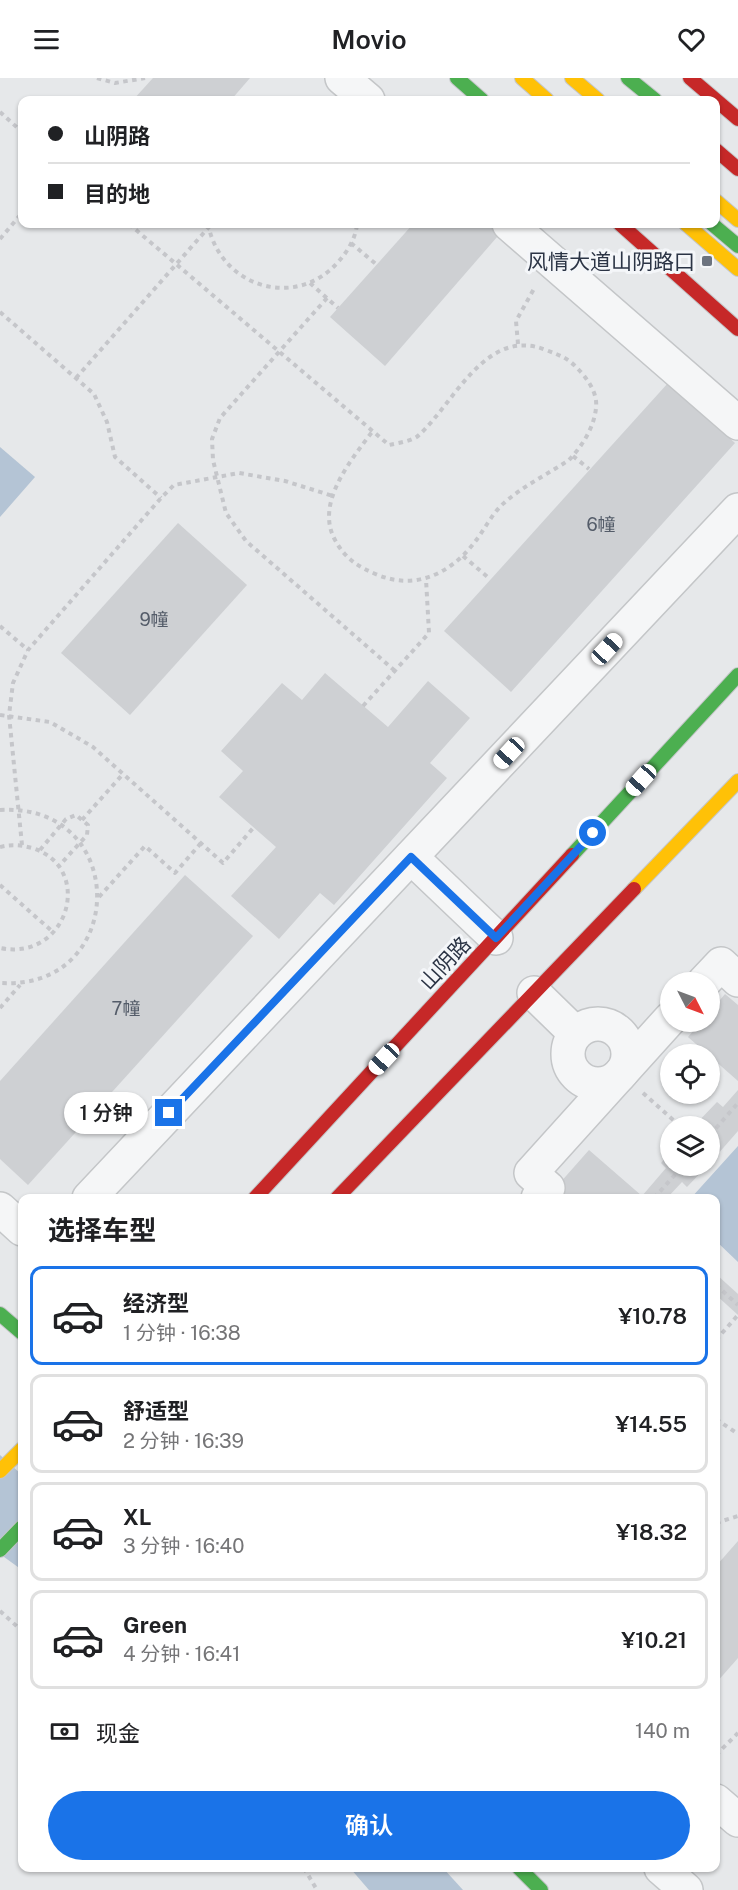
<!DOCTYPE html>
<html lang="zh">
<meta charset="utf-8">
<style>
body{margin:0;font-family:"Public Sans","Noto Sans SC",sans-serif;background:#f2f2f2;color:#202124;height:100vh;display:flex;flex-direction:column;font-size:22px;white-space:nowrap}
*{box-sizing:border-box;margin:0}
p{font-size:20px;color:#757577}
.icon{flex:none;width:33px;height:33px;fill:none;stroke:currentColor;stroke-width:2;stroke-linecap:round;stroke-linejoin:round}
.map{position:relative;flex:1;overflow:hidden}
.panel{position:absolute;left:18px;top:1116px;width:702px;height:678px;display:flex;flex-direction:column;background:#fff;border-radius:12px;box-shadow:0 2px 4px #0004}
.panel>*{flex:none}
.banner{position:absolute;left:18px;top:18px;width:702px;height:132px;border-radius:12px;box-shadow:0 2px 4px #0004;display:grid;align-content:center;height:132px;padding:0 30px;background:#fff}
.needle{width:39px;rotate:132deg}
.tools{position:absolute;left:660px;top:894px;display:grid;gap:12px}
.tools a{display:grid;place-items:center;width:60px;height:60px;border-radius:50%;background:#fff;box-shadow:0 2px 4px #0004;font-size:30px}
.end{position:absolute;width:27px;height:27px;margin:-14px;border:8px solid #1a73e8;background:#fff;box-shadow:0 0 0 3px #fff}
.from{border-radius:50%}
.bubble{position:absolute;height:42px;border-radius:21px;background:#fff;box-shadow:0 2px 4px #0004;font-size:20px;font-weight:600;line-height:42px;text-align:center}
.car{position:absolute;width:18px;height:36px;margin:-18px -9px;border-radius:8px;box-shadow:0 0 4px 2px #0007;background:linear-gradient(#fff 24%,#345 0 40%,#fff 0 76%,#345 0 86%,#fff 0)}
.banner b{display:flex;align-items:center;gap:21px;height:57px;font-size:22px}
.banner b+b{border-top:2px solid #e0e0e0}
.banner i{width:15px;height:15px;background:#202124}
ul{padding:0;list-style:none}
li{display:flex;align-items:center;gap:18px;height:99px;margin:0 12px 9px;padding:0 18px;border:3px solid #e0e0e0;border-radius:12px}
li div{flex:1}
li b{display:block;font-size:22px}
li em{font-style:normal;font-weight:600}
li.selected{border-color:#1a73e8}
li>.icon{width:54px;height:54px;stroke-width:1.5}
h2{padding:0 30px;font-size:27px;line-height:72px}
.pay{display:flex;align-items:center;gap:15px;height:66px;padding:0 30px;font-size:22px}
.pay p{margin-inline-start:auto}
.button{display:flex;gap:12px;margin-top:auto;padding:12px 30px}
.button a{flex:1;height:69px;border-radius:36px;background:#1a73e8;color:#fff;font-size:24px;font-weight:600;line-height:69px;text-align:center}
header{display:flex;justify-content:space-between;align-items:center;height:78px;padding:0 30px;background:#fff;font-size:27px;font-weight:600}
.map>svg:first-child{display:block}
.water{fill:#b4c4d5}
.building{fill:#ced0d3}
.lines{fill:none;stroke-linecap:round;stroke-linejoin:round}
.street-casing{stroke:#c4c6c8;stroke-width:36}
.fast-casing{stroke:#c4c6c8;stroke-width:16}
.slow-casing{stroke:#c4c6c8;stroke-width:16}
.jam-casing{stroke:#c4c6c8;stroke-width:16}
.path{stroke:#c5c6ca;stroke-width:4;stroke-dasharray:4.5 4.5;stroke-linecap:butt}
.street{stroke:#f5f6f7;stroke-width:33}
.fast{stroke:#4caf50;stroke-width:14}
.slow{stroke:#ffc107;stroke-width:14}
.jam{stroke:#c62828;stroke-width:14}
.route{stroke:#1a73e8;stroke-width:8}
.poi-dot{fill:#6c737f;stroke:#f4f6f9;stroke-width:2}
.labels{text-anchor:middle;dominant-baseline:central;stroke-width:6;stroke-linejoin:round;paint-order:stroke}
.number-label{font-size:18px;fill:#545c69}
.poi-label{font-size:21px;fill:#2b3445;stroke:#f4f6f9;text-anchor:end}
.street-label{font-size:21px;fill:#2b3445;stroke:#f4f6f9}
</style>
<header><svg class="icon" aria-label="menu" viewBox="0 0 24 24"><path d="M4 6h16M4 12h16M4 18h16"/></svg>Movio<svg class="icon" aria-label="heart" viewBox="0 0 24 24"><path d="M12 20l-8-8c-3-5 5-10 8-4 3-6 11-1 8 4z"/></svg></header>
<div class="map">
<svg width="738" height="1812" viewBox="0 0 738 1812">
<rect width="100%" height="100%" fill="#e6e8ea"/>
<!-- water -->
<g class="water">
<path d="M0 369 35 399 0 439Z"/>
<path d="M738 1068V1184L716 1163V1120H691Z"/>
<path d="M0 1377 22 1397V1492L0 1476Z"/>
<path d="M350 1790H443L463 1812H369Z"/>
</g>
<!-- building -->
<g class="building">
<path d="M153 0H250L231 22H133Z"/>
<path d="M413 146H499L504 151 385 288 330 239Z"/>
<path d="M668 305 735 365 511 614 444 553Z"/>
<path d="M178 445 247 507 130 637 61 575Z"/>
<path d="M325 595 388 649 428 603 470 640 430 685 447 700 334 827 320 815 279 861 231 818 276 769 219 719 243 693 221 673 282 605 302 622Z"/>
<path d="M185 797 253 858 28 1107 0 1081V1003Z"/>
<path d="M725 916 738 927V1003L688 959 701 944H710V934Z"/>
<path d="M738 1012V1053L710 1085V1048H694L717 1024 723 1029Z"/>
<path d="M589 1072 642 1118 666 1090 661 1085 670 1075V1088H707L687 1109 682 1104 667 1120H557L551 1115Z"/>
<path d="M716 1196 738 1216V1237L716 1217Z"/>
<path d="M738 1463V1580L716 1605V1488Z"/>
</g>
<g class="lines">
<!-- street casing -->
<g class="street-casing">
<g id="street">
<path d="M342 0 368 22"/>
<path d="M509 146 738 345"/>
<path d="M411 779 496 860"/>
<path d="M704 904 721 886 738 902"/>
<path d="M534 915 575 955"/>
<circle cx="598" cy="976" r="30"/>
<path d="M89 1120 738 432"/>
<path d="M538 1120 548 1110 531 1095 670 941"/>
<path d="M0 1131 22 1151"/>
<path d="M716 1723 738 1742"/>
<path d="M661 1790 686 1812"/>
</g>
</g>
<!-- fast casing -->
<g class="fast-casing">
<g id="fast">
<path d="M457 0 482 22"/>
<path d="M628 0 655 22"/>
<path d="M712 146 738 168"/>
<path d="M572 777 738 597"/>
<path d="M0 1236 22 1255"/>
<path d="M0 1472 22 1449"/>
<path d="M519 1790 541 1812"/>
</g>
</g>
<!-- slow casing -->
<g class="slow-casing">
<g id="slow">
<path d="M522 0 547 22"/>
<path d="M572 0 598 22"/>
<path d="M716 123 738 142"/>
<path d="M686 146 738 191"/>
<path d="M634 811 738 703"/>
<path d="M0 1393 22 1371"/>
</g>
</g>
<!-- jam casing -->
<g class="jam-casing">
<g id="jam">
<path d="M690 0 738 41"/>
<path d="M716 72 738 91"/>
<path d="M620 146 738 251"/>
<path d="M255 1120 572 777"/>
<path d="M337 1120 634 811"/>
</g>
</g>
<!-- path -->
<g class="path">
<path d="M97 0 115 5 145 0"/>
<path d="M0 34 22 54"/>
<path d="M129 146 389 367C398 365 413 363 419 357 455 324 486 248 546 272 559 277 568 280 577 290 587 300 598 315 596 330 594 350 582 368 569 382 548 396 523 408 504 425 492 435 484 453 474 465 450 496 415 512 378 497 358 489 344 480 334 460 316 424 351 382 372 354"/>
<path d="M208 146C220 209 296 233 339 183 348 173 356 159 357 146"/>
<path d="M0 161 22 135"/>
<path d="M351 165 377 187"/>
<path d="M310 205 338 230"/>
<path d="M327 220 220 340 212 361 213 382 226 435 246 463 394 592"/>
<path d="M0 234 94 316 107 344 115 379 161 420"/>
<path d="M518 266 516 243 535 209"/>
<path d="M76 300 209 149"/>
<path d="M573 378 589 391"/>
<path d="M463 478 490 501"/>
<path d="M0 548 28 572"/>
<path d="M363 628 429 555 426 501"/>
<path d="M0 637 50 644 93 669 223 785 254 749"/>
<path d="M0 732C130 724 129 913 0 905"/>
<path d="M82 742 123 696"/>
<path d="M22 767 9 637 13 605 28 572 161 420 174 407 239 395 285 403 333 418"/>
<path d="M0 769C11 766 21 767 32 770 95 789 69 884 0 870"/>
<path d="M40 772 66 741 76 737 88 747 87 757 58 789"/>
<path d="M0 807 54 855"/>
<path d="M99 819 145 768 175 795 201 765"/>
<path d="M0 930 20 907"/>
<path d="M643 1015 680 1048"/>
<path d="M710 1057 738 1025"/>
<path d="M654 1120 683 1088"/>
<path d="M716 1207 738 1227"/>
<path d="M716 1262 738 1237"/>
<path d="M716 1341 738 1356"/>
<path d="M716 1445 738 1438"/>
<path d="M0 1533 22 1553"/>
<path d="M716 1677 738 1655"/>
<path d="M304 1790 317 1812"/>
</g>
<!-- street -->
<use href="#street" class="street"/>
<!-- fast -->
<use href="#fast" class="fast"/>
<!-- slow -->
<use href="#slow" class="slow"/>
<!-- jam -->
<use href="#jam" class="jam"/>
</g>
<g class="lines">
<!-- route -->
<path class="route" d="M169 1035 411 779 496 860 593 755"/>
</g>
<!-- markers -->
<rect class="poi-dot" x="701" y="177" width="12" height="12" rx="3"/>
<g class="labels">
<!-- number labels -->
<g class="number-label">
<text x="601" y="446">6幢</text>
<text x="154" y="541">9幢</text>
<text x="126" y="930">7幢</text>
</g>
<!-- poi labels -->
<g class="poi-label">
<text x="695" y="183">风情大道山阴路口</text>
</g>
<!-- street labels -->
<g class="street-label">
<text transform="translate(445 885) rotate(-47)">山阴路</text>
</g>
</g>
</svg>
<div class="tools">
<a><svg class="needle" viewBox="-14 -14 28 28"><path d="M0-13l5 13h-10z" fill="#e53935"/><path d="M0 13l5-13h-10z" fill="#757577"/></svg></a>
<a><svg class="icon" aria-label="locate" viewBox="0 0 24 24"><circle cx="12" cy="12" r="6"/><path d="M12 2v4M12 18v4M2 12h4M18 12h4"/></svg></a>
<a><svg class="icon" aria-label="layers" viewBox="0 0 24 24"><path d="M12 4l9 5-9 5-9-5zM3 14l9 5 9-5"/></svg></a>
</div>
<i class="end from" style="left:593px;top:755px"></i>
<i class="end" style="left:169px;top:1035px"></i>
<div class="bubble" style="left:64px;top:1014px;width:84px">1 分钟</div>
<i class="car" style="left:607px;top:571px;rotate:43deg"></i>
<i class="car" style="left:509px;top:675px;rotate:223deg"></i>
<i class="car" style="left:641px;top:702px;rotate:222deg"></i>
<i class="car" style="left:384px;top:981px;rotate:223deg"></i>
<div class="banner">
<b><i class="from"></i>山阴路</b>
<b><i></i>目的地</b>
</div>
<section class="panel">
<h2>选择车型</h2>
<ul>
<li class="selected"><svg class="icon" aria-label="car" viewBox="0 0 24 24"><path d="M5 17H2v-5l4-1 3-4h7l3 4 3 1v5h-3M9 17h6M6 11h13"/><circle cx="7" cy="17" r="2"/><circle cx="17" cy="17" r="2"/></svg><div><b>经济型</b><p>1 分钟 · 16:38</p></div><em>¥10.78</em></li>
<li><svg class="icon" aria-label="car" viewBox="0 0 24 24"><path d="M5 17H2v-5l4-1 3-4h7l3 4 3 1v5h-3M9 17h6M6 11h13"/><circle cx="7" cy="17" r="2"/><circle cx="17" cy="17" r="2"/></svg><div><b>舒适型</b><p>2 分钟 · 16:39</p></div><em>¥14.55</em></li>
<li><svg class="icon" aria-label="car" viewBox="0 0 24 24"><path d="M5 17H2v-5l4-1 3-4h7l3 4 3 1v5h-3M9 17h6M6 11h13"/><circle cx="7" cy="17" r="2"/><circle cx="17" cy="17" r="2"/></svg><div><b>XL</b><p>3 分钟 · 16:40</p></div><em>¥18.32</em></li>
<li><svg class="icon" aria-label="car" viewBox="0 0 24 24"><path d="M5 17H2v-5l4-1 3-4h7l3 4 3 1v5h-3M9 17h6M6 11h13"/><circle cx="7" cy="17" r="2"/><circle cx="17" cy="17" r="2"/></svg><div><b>Green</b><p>4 分钟 · 16:41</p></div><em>¥10.21</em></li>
</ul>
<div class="pay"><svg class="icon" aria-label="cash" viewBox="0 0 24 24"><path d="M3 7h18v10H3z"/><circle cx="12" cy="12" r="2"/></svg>现金<p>140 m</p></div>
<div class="button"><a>确认</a></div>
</section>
</div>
